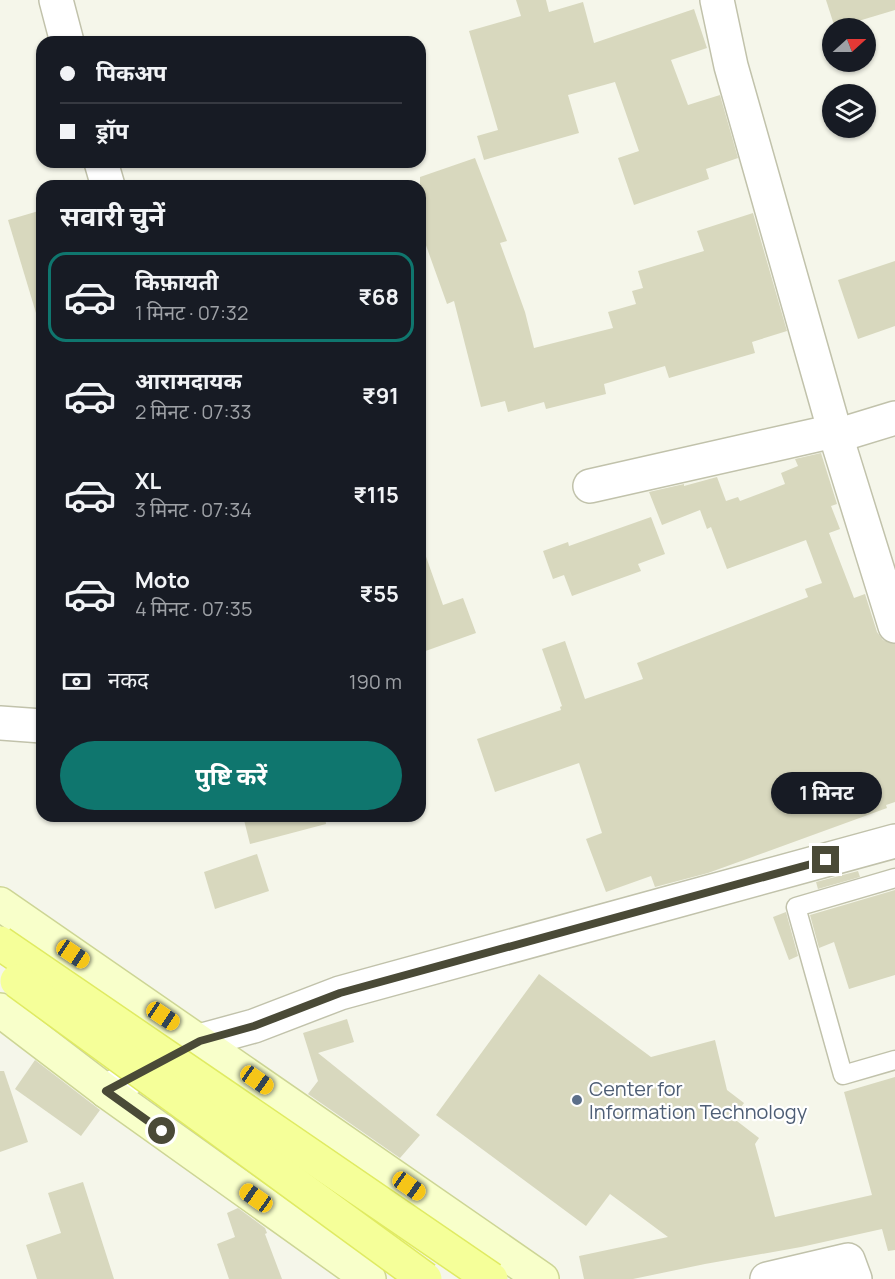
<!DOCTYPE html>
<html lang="hi">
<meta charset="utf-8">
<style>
body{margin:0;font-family:Manrope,"Noto Sans Devanagari",sans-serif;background:#242831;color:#f1f3f6;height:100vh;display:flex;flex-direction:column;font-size:22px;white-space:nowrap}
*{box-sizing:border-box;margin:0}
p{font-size:20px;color:#9ea1a6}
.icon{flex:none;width:33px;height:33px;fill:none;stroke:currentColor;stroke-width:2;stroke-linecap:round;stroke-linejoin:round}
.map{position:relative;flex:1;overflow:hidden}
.details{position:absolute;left:36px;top:180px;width:390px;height:642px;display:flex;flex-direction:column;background:#171b24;border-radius:18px;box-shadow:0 2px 4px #0004}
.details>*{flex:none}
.banner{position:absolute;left:36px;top:36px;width:390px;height:132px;border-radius:18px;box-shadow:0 2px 4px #0004;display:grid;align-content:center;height:132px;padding:0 24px;background:#171b24}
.needle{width:39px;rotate:69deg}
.controls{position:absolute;left:822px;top:18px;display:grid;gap:12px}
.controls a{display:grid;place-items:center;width:54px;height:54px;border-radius:50%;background:#171b24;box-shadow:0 2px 4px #0004;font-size:30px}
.end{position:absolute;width:27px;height:27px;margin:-14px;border:8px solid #4a4a37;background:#fff;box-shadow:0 0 0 3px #fff}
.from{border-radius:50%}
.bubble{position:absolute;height:42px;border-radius:21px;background:#171b24;box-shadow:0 2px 4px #0004;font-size:20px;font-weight:700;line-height:42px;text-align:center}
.car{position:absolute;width:18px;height:36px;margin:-18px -9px;border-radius:8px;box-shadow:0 0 4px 2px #0007;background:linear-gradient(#f5c518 24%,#345 0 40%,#f5c518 0 76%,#345 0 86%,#f5c518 0)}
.banner b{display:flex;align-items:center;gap:21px;height:57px;font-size:22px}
.banner b+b{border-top:2px solid #363941}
.banner i{width:15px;height:15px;background:#f1f3f6}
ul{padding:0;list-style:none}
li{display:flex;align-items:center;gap:18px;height:90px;margin:0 12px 9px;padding:0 12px;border:3px solid transparent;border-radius:18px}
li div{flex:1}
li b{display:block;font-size:22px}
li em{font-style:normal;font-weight:700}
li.active{border-color:#0f766e}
li>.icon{width:54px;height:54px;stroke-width:1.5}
h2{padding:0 24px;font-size:27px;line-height:72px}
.pay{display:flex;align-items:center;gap:15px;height:66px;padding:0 24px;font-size:22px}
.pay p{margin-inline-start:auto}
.cta{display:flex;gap:12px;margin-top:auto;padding:12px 24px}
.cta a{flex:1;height:69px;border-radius:36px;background:#0f766e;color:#fff;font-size:24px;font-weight:700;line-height:69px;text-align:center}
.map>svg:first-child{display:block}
.building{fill:#d8d8be}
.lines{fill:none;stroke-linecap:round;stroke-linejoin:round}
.service-casing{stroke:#c1c2ab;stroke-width:21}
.minor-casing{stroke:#c1c2ab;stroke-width:36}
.secondary-casing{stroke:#cdd595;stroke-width:36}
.service{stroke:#fff;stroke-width:18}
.minor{stroke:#fff;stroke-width:33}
.secondary{stroke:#f8ffca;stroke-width:33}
.primary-bridge-casing{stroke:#e0eb62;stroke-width:36;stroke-linecap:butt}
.primary-bridge{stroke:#f5ff99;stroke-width:33}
.route{stroke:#4a4a37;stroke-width:8}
.service-dot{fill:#5c6f8a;stroke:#fff;stroke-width:2}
.labels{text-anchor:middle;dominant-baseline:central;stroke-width:4.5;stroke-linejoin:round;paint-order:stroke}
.service-label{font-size:20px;fill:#4e5e75;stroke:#fff;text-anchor:start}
</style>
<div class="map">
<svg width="895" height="1279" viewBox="0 0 895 1279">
<rect width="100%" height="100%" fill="#f5f6ea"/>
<!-- building -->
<g class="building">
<path d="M516 0H546L549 12 583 2 594 43 694 9 707 48 671 60 688 105 720 95 738 158 706 169 709 179 634 205 618 158 639 151 615 82 568 95 579 133 484 160 477 136 498 130 469 31 521 16Z"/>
<path d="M826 0H895V10L835 28Z"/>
<path d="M475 158 507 241 500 243 525 312 534 348 613 328 608 312 636 304 632 291 643 288 638 271 704 251 697 231 753 213 787 331 752 342 755 353 669 378 665 366 604 384 606 394 546 409 544 402 508 412 505 401 481 407 454 301 447 304 423 237 426 236 420 218V177Z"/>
<path d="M42 210V312L36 313 8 220Z"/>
<path d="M895 261V326L858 339 838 280Z"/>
<path d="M821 453 837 504 831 506 840 529 829 533 854 598 865 594 877 632 883 640 895 644V802L886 805 887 808 708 873 655 887 651 876 606 892 586 839 602 833 579 763 495 792 477 739 561 710 560 707 562 706 542 649 565 641 585 699 643 679 637 663 808 597 805 589 822 583 806 540 727 569 711 527 707 529 700 510 662 525 649 492 684 484V486L717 477 726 501 738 497 740 501 785 484 781 473 798 466 795 459Z"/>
<path d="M651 517 665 554 638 564 641 571 572 596 564 575 553 579 543 551 568 542 569 546Z"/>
<path d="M423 548 443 605 463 598 476 633 420 653V549Z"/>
<path d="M243 816H325L326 824 250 844Z"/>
<path d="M257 854 269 891 215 909 204 872Z"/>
<path d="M858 871 860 877 818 889 816 882Z"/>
<path d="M895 890V975L849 989 834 942 819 948 810 915Z"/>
<path d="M786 912 798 956 789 960 773 917Z"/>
<path d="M539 974 651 1057 715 1040 727 1090 744 1103 733 1118 759 1138 755 1144 775 1217 872 1195 844 1092 895 1077V1250L888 1251 882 1229 801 1247 705 1264 633 1279H584L579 1256 668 1237 610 1194 586 1226 436 1115Z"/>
<path d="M347 1019 354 1042 318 1053 420 1135 400 1158 308 1094 318 1081 303 1033Z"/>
<path d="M35 1060 100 1110 81 1136 15 1089Z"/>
<path d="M0 1071H4L28 1142 0 1152Z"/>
<path d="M83 1182 114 1279H37L26 1245 61 1233 48 1193Z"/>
<path d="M238 1208 265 1228 267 1233 265 1234 282 1279H229L217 1244 235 1237 227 1213Z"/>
</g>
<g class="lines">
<!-- service casing -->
<g class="service-casing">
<path id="service" d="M895 878 796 907 843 1075 895 1060"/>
</g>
<!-- minor casing -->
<g class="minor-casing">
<g id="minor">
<path d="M56 0 67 42"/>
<path d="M717 0 731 66 836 436 895 626"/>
<path d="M101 162 108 186"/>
<path d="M836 436 895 418"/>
<path d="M590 486 834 431"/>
<path d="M0 723 42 726"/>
<path d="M106 1091 199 1041 254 1026 340 993 895 841"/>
<path d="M767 1279 848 1260 855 1279"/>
</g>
</g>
<!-- secondary casing -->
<g class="secondary-casing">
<g id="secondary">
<path d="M0 904 542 1279"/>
<path d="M0 1010 106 1091 369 1279"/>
</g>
</g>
<!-- service -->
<use href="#service" class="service"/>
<!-- minor -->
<use href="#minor" class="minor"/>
<!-- secondary -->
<use href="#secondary" class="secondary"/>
<!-- primary-bridge casing -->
<g class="primary-bridge-casing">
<g id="primary-bridge">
<path d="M0 943 491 1279"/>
<path d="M17 981 425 1279"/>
</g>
</g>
<!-- primary-bridge -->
<use href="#primary-bridge" class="primary-bridge"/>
</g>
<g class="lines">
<!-- route -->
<path class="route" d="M162 1131 106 1091 200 1041 254 1026 340 993 826 860"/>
</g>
<!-- markers -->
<circle class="service-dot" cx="577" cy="1100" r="6"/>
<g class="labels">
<!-- service labels -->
<g class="service-label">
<text x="589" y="1088">Center for<tspan x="589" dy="23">Information Technology</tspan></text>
</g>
</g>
</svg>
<div class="controls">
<a><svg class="needle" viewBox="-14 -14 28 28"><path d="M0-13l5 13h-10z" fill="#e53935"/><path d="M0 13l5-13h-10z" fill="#9ea1a6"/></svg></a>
<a><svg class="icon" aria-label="layers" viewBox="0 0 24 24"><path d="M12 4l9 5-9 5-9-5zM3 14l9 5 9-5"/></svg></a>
</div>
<i class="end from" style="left:162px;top:1131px"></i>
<i class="end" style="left:826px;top:860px"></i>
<div class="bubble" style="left:771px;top:772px;width:111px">1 मिनट</div>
<i class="car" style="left:73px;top:954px;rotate:124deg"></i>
<i class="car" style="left:163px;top:1016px;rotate:124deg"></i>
<i class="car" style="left:257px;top:1080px;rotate:125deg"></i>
<i class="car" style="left:409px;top:1186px;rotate:125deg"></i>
<i class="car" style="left:256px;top:1198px;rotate:305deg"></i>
<div class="banner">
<b><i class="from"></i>पिकअप</b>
<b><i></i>ड्रॉप</b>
</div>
<section class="details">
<h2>सवारी चुनें</h2>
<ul>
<li class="active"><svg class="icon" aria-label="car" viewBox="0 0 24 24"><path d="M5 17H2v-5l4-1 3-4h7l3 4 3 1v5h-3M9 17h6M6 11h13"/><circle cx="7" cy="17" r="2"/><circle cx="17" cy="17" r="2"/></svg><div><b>किफ़ायती</b><p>1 मिनट · 07:32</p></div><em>₹68</em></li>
<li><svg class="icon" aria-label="car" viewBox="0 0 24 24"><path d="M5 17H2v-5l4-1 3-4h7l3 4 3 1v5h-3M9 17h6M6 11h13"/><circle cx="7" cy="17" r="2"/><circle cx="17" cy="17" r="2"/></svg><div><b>आरामदायक</b><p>2 मिनट · 07:33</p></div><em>₹91</em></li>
<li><svg class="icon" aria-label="car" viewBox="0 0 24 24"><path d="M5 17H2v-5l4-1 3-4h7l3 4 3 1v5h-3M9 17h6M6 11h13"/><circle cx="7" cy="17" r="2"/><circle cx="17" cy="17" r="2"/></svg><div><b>XL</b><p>3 मिनट · 07:34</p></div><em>₹115</em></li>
<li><svg class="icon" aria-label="car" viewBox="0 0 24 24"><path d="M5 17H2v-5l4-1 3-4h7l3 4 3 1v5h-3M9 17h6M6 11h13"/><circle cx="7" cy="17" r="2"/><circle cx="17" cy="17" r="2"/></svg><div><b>Moto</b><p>4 मिनट · 07:35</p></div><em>₹55</em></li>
</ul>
<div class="pay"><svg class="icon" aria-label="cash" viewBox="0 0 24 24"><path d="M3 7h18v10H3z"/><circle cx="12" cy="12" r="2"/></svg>नकद<p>190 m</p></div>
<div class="cta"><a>पुष्टि करें</a></div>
</section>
</div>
